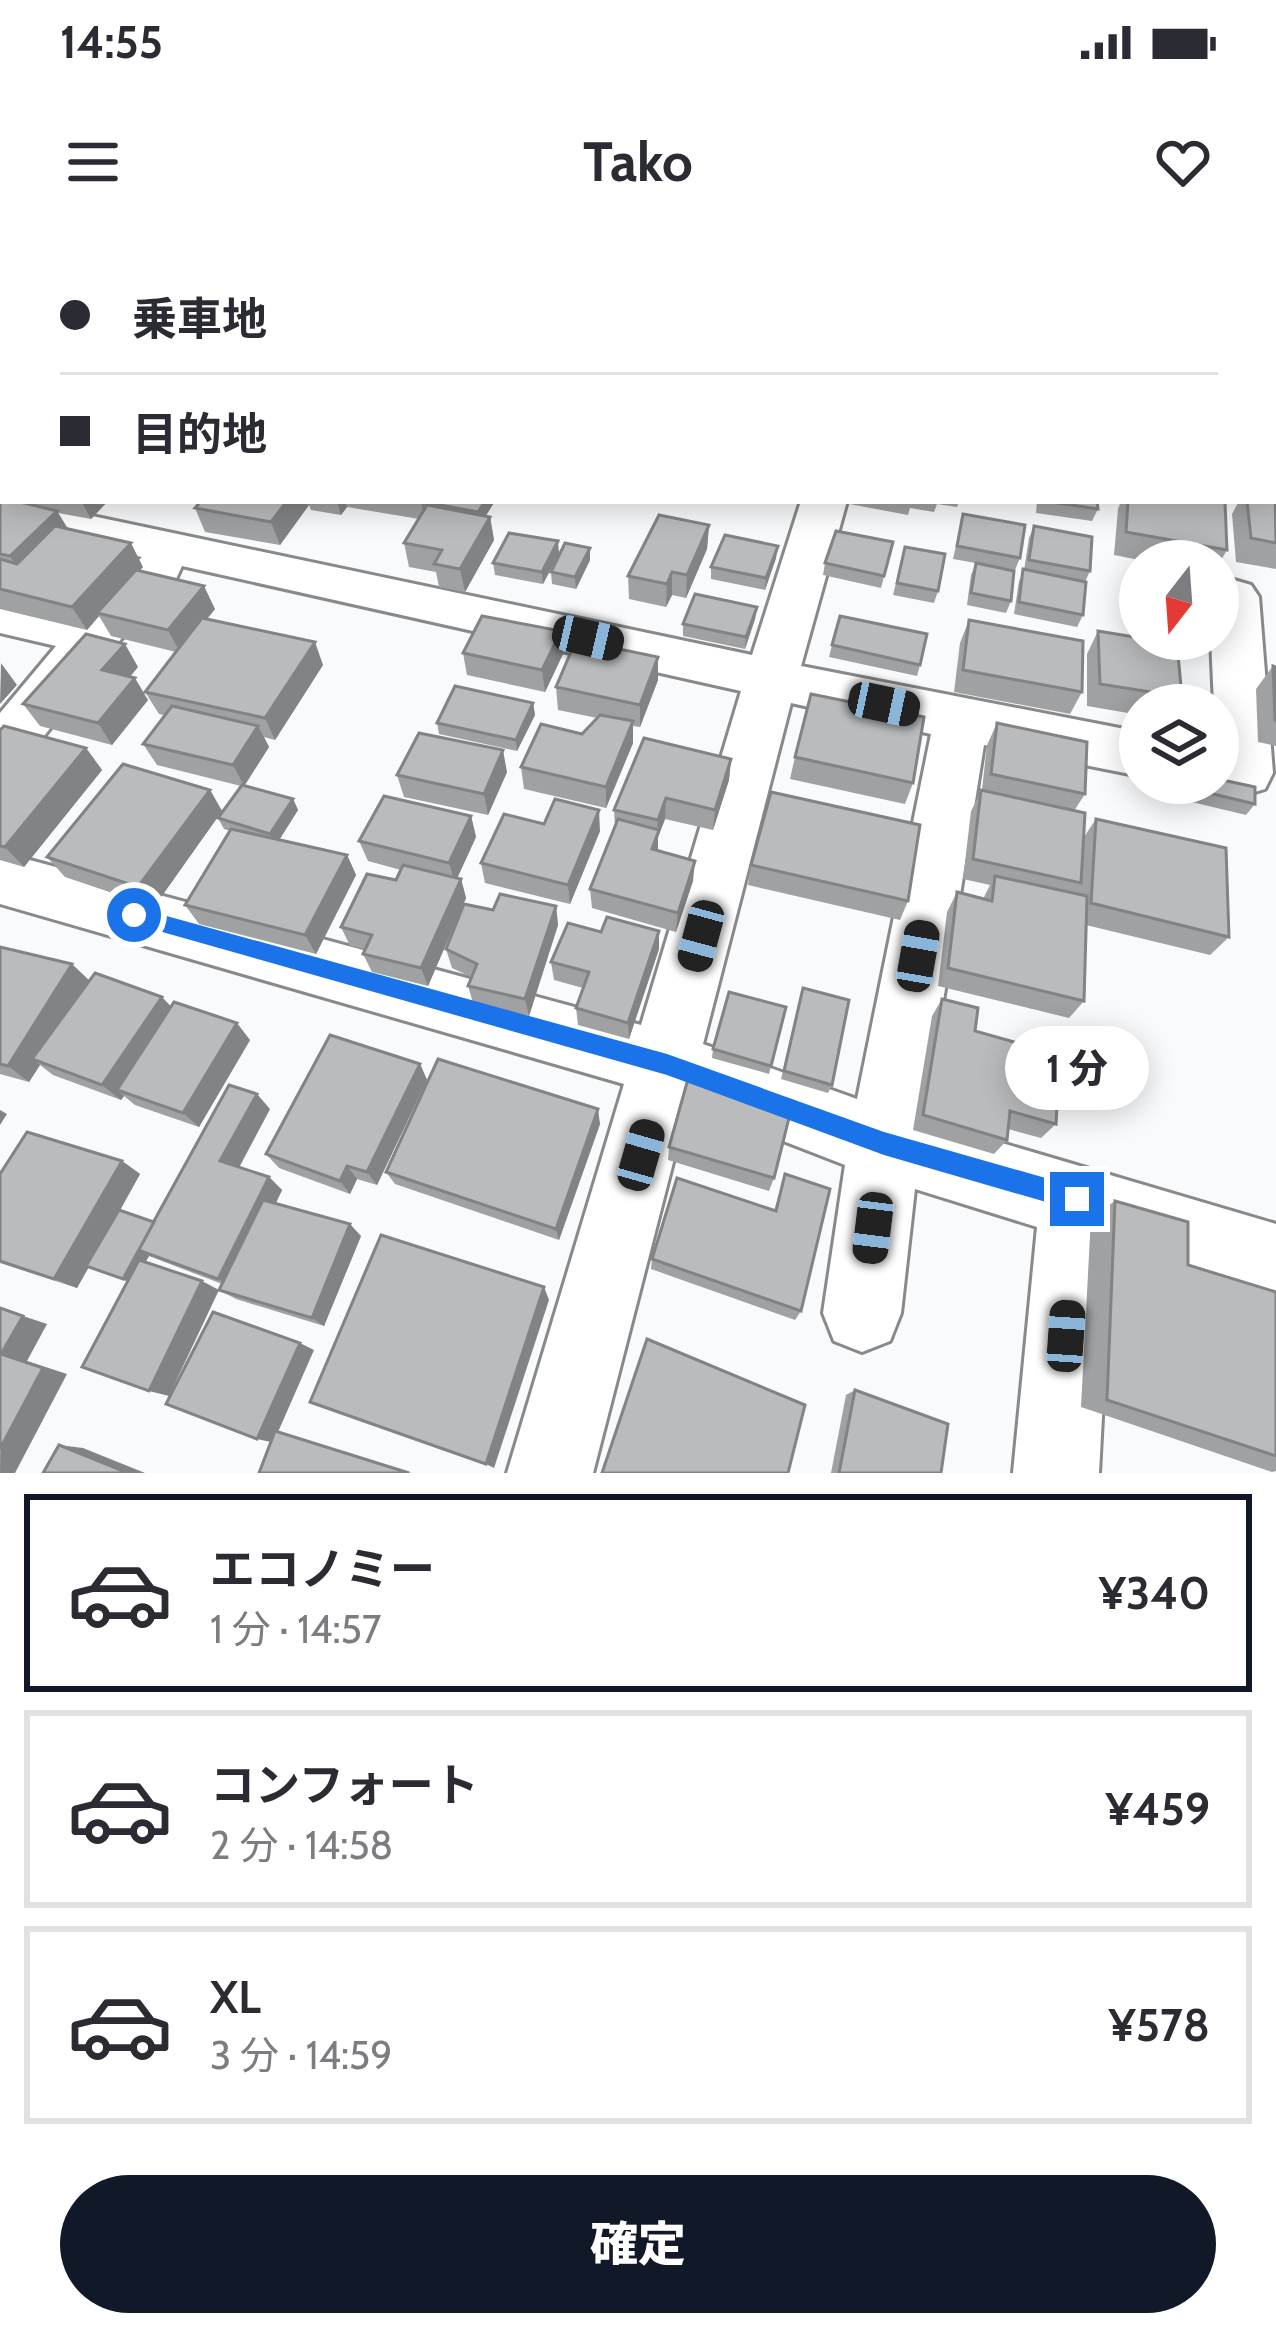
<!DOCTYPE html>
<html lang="ja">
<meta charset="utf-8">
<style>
body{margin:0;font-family:Cabin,"Noto Sans JP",sans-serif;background:#f2f2f3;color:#2b2b33;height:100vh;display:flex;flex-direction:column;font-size:45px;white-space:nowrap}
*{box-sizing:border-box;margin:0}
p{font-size:39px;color:#7c7c81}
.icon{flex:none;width:66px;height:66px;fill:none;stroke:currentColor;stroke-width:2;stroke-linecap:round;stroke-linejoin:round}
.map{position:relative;height:1233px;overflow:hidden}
.drawer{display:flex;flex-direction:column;background:#fff;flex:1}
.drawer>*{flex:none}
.guide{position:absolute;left:0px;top:0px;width:1278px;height:264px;box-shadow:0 6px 30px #0003;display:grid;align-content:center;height:264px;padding:0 60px;background:#fff}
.needle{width:78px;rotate:197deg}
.tools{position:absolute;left:1119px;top:300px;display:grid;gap:24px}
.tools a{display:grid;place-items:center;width:120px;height:120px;border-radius:50%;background:#fff;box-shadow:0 6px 30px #0003;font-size:60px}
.end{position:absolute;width:54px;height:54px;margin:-27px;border:15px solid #1a73e8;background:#fff;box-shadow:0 0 0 6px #fff}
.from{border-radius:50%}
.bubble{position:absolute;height:84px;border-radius:42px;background:#fff;box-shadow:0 6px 30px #0003;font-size:39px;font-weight:800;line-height:84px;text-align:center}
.car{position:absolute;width:36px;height:72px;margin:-36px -18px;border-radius:15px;box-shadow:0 0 9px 3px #0007;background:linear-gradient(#222 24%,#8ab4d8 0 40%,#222 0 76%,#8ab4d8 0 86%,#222 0)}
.guide b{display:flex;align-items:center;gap:42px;height:114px;font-size:45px}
.guide b+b{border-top:3px solid #e1e1e2}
.guide i{width:30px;height:30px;background:#2b2b33}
ul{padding:21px 0 0;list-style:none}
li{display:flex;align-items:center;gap:36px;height:198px;margin:0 24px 18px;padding:0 36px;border:6px solid #e1e1e2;border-radius:0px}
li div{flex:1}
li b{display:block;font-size:45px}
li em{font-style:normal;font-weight:800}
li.on{border-color:#111827}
li>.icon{width:108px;height:108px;stroke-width:1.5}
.button{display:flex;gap:24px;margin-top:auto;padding:24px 60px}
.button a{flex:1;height:138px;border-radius:72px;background:#111827;color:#fff;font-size:48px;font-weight:800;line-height:138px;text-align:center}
.status{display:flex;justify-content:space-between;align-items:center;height:84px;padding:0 60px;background:#fff;direction:ltr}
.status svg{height:33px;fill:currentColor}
header{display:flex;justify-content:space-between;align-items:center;height:156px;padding:0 60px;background:#fff;font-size:54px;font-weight:800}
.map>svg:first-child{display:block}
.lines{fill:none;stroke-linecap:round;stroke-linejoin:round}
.minor-casing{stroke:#88898b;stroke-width:6}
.secondary-casing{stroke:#88898b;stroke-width:6}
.minor{fill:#fff;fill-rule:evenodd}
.secondary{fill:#fff;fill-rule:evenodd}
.wall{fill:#9fa1a2}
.shaded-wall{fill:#828384}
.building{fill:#b9bbbc;stroke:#828384;stroke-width:3}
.route{fill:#1a73e8}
</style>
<div class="status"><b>14:55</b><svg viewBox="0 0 49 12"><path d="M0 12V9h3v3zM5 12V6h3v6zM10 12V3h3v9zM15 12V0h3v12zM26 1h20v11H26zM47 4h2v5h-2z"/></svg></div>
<header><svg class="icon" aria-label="menu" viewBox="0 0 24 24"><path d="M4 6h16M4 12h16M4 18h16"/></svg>Tako<svg class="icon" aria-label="heart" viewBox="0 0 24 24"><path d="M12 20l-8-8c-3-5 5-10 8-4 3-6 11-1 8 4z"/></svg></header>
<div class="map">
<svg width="1276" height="1233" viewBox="0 0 1276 1233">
<rect width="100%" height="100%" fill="#f8fafb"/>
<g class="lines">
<!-- minor casing -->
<g class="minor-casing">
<g id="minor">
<rect x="1070" y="0" width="34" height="3"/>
<rect x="1164" y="0" width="34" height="3"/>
<rect x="1275" y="70" width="1" height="28"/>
<path d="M3 88V112L0 113V89Z"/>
<path d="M0 257 3 261H21L752 415 801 261H847L801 426 1140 492V536L984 505 924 880 1276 984V1060L1111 1010 1099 1233H1013L1037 987 915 949 901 1073 890 1101 862 1112 834 1101 823 1073 845 925 688 864 593 1233H507L624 844 0 664V612L641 785 741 451 182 326 176 339 111 410 20 527 0 533V473L56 406 0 393V359L82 377 142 317 0 285ZM791 463 931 494 857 859 703 804Z"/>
<path d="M1234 340 1251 345 1259 357 1273 533 1265 549 1245 555 1225 549 1218 535V465H1214L1211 399H1218V345Z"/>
</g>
</g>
<!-- secondary casing -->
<g class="secondary-casing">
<path id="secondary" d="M3 155V185L0 186V156Z"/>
</g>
<!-- minor -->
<use href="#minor" class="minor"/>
<!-- secondary -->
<use href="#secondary" class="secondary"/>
</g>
<!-- wall -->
<g class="wall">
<path d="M0 179 3 180V261H108L91 279 58 273 68 289 143 327 139 331 215 369 207 379 323 425 275 500 264 497 269 507 245 545 293 559 298 570 279 600 347 615 356 635 316 714 199 684 185 665 230 591 224 589 218 578 241 546 157 525 143 504 164 475 159 474 145 452 176 412 111 396 99 376 87 390 0 369Z"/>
<path d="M1276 255V329L1236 322 1232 274 1239 261H1275Z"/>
<path d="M201 261H495L486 276 490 277 494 300 465 352 439 347 436 332 409 327 404 303 419 279 347 267 341 275 311 270 309 265 280 305 205 292 195 268Z"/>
<path d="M844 261H959L957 267 937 264 934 272 910 268 908 275 844 263Z"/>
<path d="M1037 261H1097L1098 269 1092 281 1036 273Z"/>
<path d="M1121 261H1219L1227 310 1218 325V321H1145L1114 315 1118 269Z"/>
<path d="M963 274 1020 318 1015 330 953 319Z"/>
<path d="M709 285 707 309 686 358 672 355 666 367 629 359 628 336Z"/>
<path d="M1034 286 1090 331 1085 342 1083 375 1077 387 1014 374 1019 341 1024 330 1029 298Z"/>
<path d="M893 302 881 348 823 335 825 323Z"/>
<path d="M905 307 938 351 934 363 893 355Z"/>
<path d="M559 313 543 344 495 335 493 323Z"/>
<path d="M776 318 765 350 711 339V327Z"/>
<path d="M590 320 576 349 552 344 551 332Z"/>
<path d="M976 323 1011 361 1006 373 967 365 971 335Z"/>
<path d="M757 367 755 379 745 409 683 396V384Z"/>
<path d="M969 380 1082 452 1070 474 954 452 960 403Z"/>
<path d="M561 391 563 414 545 452 467 435 463 413Z"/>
<path d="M1098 391 1182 457 1177 465H1140V475L1087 466V414Z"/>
<path d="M832 405 920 425 917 436 829 417Z"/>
<path d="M1273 426 1276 427V506L1258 502 1256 449Z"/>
<path d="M138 427 130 437 148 460 112 505 40 486 23 464Z"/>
<path d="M658 440 640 487 633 486V503L606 568 524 549 521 527 582 494 597 478 558 470 556 447Z"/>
<path d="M533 463 535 475 517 511 439 494 437 483Z"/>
<path d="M997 483 1085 554 1074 571 1084 597 1096 579 1229 697 1210 715 1086 685 1084 761 1069 778 938 746 947 672 957 652 983 659 990 645 963 639 971 571 982 550 987 505Z"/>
<path d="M0 490 86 508 102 530 24 627 0 620Z"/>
<path d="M795 517 913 543 905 564 790 539Z"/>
<path d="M731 519 729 540 713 590 665 579 658 597V611L693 641 676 692 592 668 590 649 615 587 614 570Z"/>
<path d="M507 532 488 575 404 557 397 535Z"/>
<path d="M1150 543H1218L1255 564 1246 575 1150 552Z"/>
<path d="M210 550 222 571 154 667 65 637 47 617Z"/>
<path d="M471 576 476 597 457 638 461 639 466 658 428 746 372 732 363 714 365 709 350 706 341 687 396 640 401 630 368 621 359 601Z"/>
<path d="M544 584 600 591 570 664 485 643 481 623Z"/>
<path d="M751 625 908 661 900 680 748 645Z"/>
<path d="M556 666 558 685 529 776 473 763 468 746 471 737 452 728 446 709 493 670Z"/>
<path d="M0 707 89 741 171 766 250 800 199 887 135 865 124 856 121 860 53 835 40 825 29 842 0 834Z"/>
<path d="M659 709 629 799 578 785 576 768 583 748 554 740 551 722Z"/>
<path d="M800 757 832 845 828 853 781 839Z"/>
<path d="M942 759 975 791 1056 884 1041 898 1008 889 1007 900 994 914 913 890 932 776Z"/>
<path d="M786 767 769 834 712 818 713 809Z"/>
<path d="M420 824 427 840 377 945 357 939 350 954 279 928 266 914Z"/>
<path d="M270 869 239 928 269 937 282 950 276 963 361 996 324 1086 236 1059 219 1050 222 1044 149 1016 145 1022 169 1156 128 1042 89 1027 77 1048 0 1023V934L122 921 140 934 120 970 154 982Z"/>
<path d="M600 884 559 1000 395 944 386 932Z"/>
<path d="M669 907 774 938 769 951 668 920Z"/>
<path d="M785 934 801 1071 795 1080 651 1029 652 1019 774 971Z"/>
<path d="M1115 961 1188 1025 1276 1052V1231L1272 1232 1081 1167 1091 977Z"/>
<path d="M855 1150 941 1233H831L846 1155Z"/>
</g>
<!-- shaded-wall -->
<g class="shaded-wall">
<path d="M81 261H108L91 279Z"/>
<path d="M287 261H308L309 265 280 305 271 282Z"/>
<path d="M337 261H345L347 267 341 275Z"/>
<path d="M421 261H437L425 280Z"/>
<path d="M485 261H495L480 284 478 272Z"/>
<path d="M57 271 71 294 25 340 10 316Z"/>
<path d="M490 277 494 300 465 352 460 329Z"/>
<path d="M709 285 707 309 686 358 687 335Z"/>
<path d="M558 301 559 313 543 344 542 332Z"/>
<path d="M131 303 143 327 101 374 97 373 99 376 87 390 72 367Z"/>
<path d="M778 306 776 318 765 350 766 338Z"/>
<path d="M590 308V320L576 349 575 337Z"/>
<path d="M672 332V355L666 367 667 344Z"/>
<path d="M204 346 215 369 180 412 168 390Z"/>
<path d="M757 367 755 379 745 409 746 397Z"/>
<path d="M561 391 563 414 545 452 542 430Z"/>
<path d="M315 402 323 425 275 500 265 478Z"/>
<path d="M125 404 138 427 116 452 102 430Z"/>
<path d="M658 417V440L640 487V465Z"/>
<path d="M1 423 17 445 0 464Z"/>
<path d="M135 438 148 460 112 505 98 483Z"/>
<path d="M533 463 535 475 517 511 516 500Z"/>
<path d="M633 481V503L606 568V547Z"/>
<path d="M258 486 269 507 244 546 233 525Z"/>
<path d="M86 508 102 530 24 627 5 607Z"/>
<path d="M503 510 507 532 488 575 484 554Z"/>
<path d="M731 519 729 540 713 590 715 570Z"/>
<path d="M210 550 222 571 154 667 138 647Z"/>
<path d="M666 558 665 579 658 597V610L652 609 657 593 658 580Z"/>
<path d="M293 559 298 570 276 605 270 594Z"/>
<path d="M599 570 600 591 570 664 568 645Z"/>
<path d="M471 576 476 597 455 643 449 623Z"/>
<path d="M347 615 356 635 316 714 305 695Z"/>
<path d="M695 621 693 641 676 692 678 673Z"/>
<path d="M461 639 466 658 428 746 421 728Z"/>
<path d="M556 666 558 685 529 776 525 759Z"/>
<path d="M659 691V709L629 799 628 783Z"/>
<path d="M72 724 91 742 32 819 40 825 29 842 8 826Z"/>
<path d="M162 757 178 774 117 850 124 856 121 860 102 845Z"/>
<path d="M237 783 250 800 199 887 183 873Z"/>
<path d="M420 824 427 840 377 945 367 932Z"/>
<path d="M257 854 270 869 235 934 220 921Z"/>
<path d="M598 869 600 884 559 1000 556 989Z"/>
<path d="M0 870 7 874 0 885Z"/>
<path d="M122 921 140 934 77 1048 54 1039Z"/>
<path d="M347 926 357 939 350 954 340 941Z"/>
<path d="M269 937 282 950 234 1048 218 1039Z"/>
<path d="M350 984 361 996 324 1086 312 1078Z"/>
<path d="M139 1011 149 1016 133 1044 123 1039Z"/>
<path d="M202 1041 219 1050 169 1156 149 1151Z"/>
<path d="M544 1047 549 1060 494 1228 486 1224Z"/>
<path d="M23 1076 47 1084 27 1121 67 1134 15 1233H0L1 1114Z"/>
<path d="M300 1103 314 1110 278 1192 413 1233 257 1199Z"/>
<path d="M59 1205 83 1208 145 1233H128Z"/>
</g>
<!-- building -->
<g class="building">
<path d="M0 179 3 180V241H0Z"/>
<path d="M1275 255 1276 303 1251 298 1247 261H1275Z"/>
<path d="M0 257 3 258V261H16L57 271 10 316 0 314Z"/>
<path d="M201 261H287L271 282 195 268Z"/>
<path d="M437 261H485L478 272 435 264Z"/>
<path d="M1045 261H1097L1098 269Z"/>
<path d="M1128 261 1225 262 1227 310 1126 292Z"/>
<path d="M427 265 490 277 460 329 434 324 442 310 404 303Z"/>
<path d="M963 274 1025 285 1020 318 957 306Z"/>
<path d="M659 275 709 285 687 335 672 332 667 344 628 336Z"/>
<path d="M55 286 131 303 72 367 0 349V319L17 324Z"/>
<path d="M1034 286 1092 297 1090 331 1029 320Z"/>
<path d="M836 291 893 302 884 336 825 323Z"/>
<path d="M509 293 558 301 542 332 493 323Z"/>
<path d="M725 295 778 306 766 338 711 327Z"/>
<path d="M565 303 590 308 575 337 551 332Z"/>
<path d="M905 307 945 314 938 351 897 343Z"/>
<path d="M976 323 1014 331 1011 361 971 353Z"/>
<path d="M1023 329 1086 342 1083 375 1019 362Z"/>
<path d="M136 330 204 346 168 390 97 373Z"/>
<path d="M695 354 757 367 746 397 683 384Z"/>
<path d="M482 376 561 391 542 430 463 413Z"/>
<path d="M840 376 927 394 920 425 832 405Z"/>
<path d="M202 378 315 402 265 478 145 452Z"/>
<path d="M969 380 1083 401 1082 452 963 430Z"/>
<path d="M1098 391 1177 404 1182 457 1100 444Z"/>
<path d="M86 394 125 404 102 430 135 438 98 483 23 464Z"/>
<path d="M576 400 658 417 640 465 556 447Z"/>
<path d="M1273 426 1276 427V480H1275Z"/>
<path d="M455 446 533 463 516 500 437 483Z"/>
<path d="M811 454 924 477 913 543 795 517Z"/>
<path d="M172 466 258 486 233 525 143 504Z"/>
<path d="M600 475 633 481 606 547 521 527 541 484 582 494Z"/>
<path d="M997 483 1087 502 1085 554 991 534Z"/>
<path d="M4 486 86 508 5 607 0 606V490Z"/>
<path d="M419 493 503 510 484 554 397 535Z"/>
<path d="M644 498 731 519 715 570 666 558 658 580 614 570Z"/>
<path d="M123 524 210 550 138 647 47 617Z"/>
<path d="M1218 539 1255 547V564L1167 543H1218Z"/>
<path d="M242 545 293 559 270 594 218 578Z"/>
<path d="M981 550 1085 573 1081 643 973 619Z"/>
<path d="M771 552 920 585 908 661 751 625Z"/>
<path d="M384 556 471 576 449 623 359 601Z"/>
<path d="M555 559 599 570 568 645 481 623 504 574 544 584Z"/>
<path d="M618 579 659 590 652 609 695 621 678 673 590 649Z"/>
<path d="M1096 579 1226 608 1229 697 1091 663Z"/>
<path d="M231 589 347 615 305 695 185 665Z"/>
<path d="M403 625 461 639 421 728 363 714 372 695 341 687 367 634 396 640Z"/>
<path d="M995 636 1087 656 1084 761 948 728 957 652 992 661Z"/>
<path d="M500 654 556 666 525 759 468 746 477 724 446 709 464 664 493 670Z"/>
<path d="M607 677 659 691 628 783 576 768 589 732 551 722 568 683 601 692Z"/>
<path d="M0 707 72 724 8 826 0 824Z"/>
<path d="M95 733 162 757 102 845 32 819Z"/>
<path d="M803 748 849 760 832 845 784 831Z"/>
<path d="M729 752 786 767 771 826 713 809Z"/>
<path d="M942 759 978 768 975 791 1060 815 1056 884 1010 871 1007 900 923 875Z"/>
<path d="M174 762 237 783 183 873 117 850Z"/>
<path d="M330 795 420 824 367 932 347 926 340 941 266 914Z"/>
<path d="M438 819 598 869 556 989 386 932Z"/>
<path d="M688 839 791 870 774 938 669 907Z"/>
<path d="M229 845 257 854 220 921 269 937 218 1039 138 1010Z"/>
<path d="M27 892 122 921 54 1039 0 1021V934Z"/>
<path d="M785 934 830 949 801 1071 652 1019 677 938 776 971Z"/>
<path d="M263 960 350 984 312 1078 219 1050Z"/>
<path d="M1115 961 1188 982V1025L1276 1052V1216L1107 1160Z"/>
<path d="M119 970 154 982 123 1039 86 1026Z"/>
<path d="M381 995 544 1047 486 1224 310 1162Z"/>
<path d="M139 1020 202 1041 149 1151 82 1127Z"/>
<path d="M0 1068 23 1076 1 1114 43 1128 0 1209Z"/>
<path d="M213 1072 300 1103 257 1199 166 1164Z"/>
<path d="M647 1099 805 1165 788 1233H602Z"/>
<path d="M855 1150 948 1184 941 1233H839Z"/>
<path d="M275 1191 409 1233H259Z"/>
<path d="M59 1205 128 1233H43Z"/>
</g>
<!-- route -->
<path class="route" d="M134 667 667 814 884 892 1077 947 1089 959 1077 971 884 915 667 835 134 684 123 675Z"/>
</svg>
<div class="tools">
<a><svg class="needle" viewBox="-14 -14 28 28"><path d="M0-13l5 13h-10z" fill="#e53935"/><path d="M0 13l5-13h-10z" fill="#7c7c81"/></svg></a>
<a><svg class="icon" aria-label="layers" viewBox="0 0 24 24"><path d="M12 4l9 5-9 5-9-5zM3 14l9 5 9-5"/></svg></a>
</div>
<i class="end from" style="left:134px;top:675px"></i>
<i class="end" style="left:1077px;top:959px"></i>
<div class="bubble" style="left:1005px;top:786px;width:144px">1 分</div>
<i class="car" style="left:588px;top:398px;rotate:103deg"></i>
<i class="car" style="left:884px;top:464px;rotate:102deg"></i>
<i class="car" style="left:701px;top:696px;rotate:195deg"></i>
<i class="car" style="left:918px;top:716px;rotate:10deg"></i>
<i class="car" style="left:641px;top:915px;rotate:16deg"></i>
<i class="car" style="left:873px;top:988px;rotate:187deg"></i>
<i class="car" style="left:1066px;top:1096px;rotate:4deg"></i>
<div class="guide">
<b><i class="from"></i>乗車地</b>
<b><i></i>目的地</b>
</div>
</div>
<section class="drawer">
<ul>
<li class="on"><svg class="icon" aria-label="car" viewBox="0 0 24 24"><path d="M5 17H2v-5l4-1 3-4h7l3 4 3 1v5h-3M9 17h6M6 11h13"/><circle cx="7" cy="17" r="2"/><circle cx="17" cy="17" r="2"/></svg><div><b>エコノミー</b><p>1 分 · 14:57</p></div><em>¥340</em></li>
<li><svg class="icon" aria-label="car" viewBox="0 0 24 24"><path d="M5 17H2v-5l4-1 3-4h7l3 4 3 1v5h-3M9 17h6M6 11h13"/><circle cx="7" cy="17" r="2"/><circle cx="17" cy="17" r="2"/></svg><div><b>コンフォート</b><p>2 分 · 14:58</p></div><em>¥459</em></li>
<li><svg class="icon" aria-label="car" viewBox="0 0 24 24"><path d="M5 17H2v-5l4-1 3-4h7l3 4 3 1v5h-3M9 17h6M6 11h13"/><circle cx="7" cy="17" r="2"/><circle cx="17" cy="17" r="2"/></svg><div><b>XL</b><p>3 分 · 14:59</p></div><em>¥578</em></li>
</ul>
<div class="button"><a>確定</a></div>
</section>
